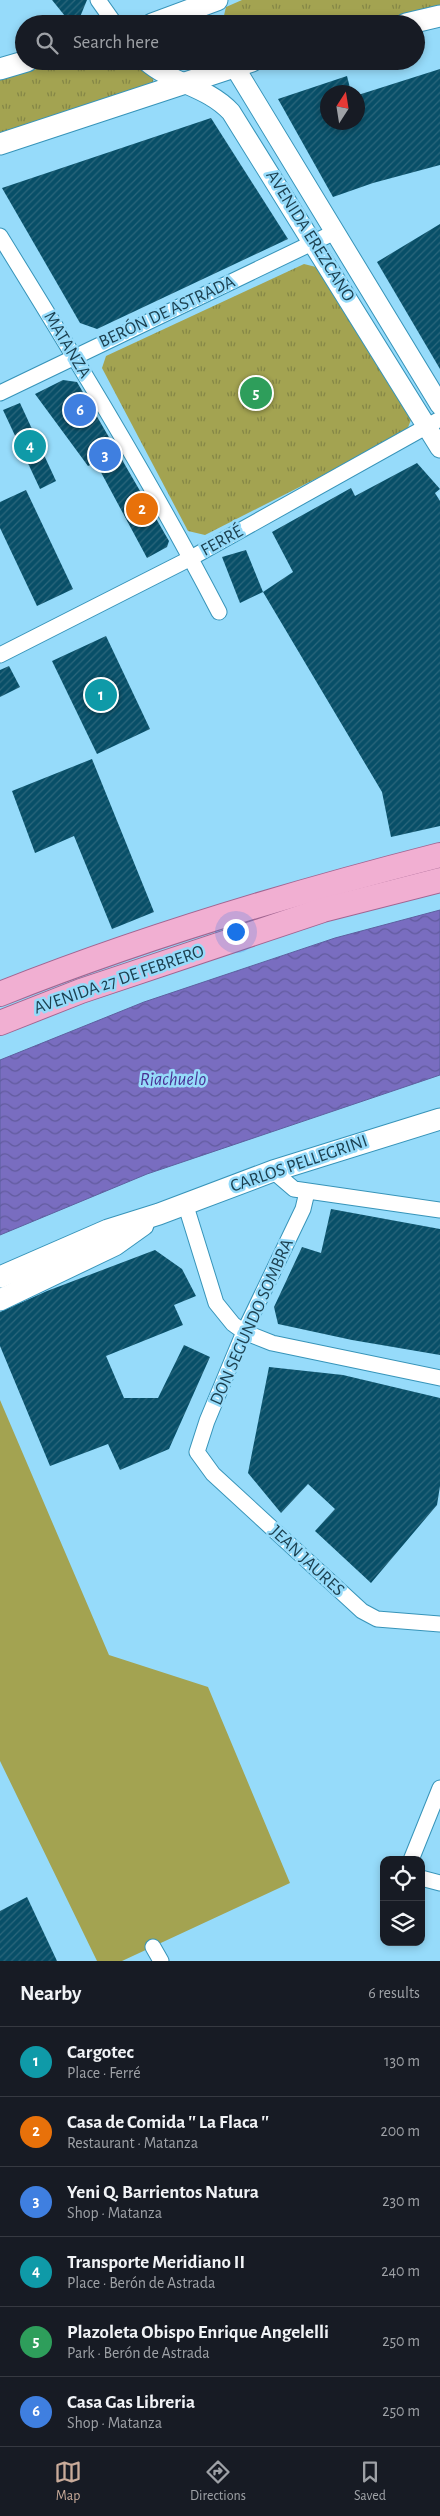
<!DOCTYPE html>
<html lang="en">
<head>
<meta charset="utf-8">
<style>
	:root { --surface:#171b24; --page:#242831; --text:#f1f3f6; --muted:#9ea1a6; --line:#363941; --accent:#c9ab9a }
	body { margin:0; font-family:"Alegreya Sans",sans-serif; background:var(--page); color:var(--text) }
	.controls { position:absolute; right:15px; bottom:15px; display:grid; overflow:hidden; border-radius:10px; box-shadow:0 2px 8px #0003 }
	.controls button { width:45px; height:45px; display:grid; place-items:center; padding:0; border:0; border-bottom:1px solid var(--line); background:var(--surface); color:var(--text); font:25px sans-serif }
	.compass { position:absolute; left:320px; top:85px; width:45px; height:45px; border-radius:50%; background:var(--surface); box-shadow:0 2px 8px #0003; rotate:12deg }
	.you { position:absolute; left:235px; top:931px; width:18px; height:18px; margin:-12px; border:4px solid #fff; border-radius:50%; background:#1a73e8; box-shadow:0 0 0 8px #1a73e833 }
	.badge { display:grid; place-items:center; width:32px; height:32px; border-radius:50%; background:var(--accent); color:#fff; font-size:16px; font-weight:700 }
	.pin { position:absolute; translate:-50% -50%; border:2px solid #fff; box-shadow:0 1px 5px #0006 }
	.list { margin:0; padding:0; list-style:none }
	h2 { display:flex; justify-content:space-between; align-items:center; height:65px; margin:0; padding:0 20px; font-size:21px }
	h2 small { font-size:16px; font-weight:400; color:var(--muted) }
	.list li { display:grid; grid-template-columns:32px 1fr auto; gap:15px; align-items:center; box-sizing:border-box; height:70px; padding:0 20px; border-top:1px solid var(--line) }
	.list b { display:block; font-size:19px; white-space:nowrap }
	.list p { margin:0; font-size:16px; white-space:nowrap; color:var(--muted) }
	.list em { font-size:16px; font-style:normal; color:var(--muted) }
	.icon { flex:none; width:28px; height:28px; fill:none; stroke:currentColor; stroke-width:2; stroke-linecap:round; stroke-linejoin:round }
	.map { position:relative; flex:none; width:440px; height:1961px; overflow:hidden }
	.search { position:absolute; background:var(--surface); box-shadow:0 2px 8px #0003; left:15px; right:15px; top:15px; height:55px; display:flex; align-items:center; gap:12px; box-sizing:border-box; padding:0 18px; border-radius:28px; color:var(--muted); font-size:19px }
	.sheet { height:485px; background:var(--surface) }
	nav { display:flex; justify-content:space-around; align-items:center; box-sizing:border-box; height:70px; border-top:1px solid var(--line); background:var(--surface); font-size:14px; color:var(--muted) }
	nav a { display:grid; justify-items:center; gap:2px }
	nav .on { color:var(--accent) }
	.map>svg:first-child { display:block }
	.green { fill:#a3a351 }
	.park { fill:url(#park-tufts) }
	.water { fill:url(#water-waves); stroke:#5d609f }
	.building { fill:url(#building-hatch) }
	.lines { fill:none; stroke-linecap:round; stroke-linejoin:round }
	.minor-casing { stroke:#3794b9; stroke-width:17 }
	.tertiary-casing { stroke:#3794b9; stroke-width:21 }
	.secondary-casing { stroke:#3794b9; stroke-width:23 }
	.primary-casing { stroke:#a16591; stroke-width:26 }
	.minor { stroke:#fff; stroke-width:15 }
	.tertiary { stroke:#fff; stroke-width:19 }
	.secondary { stroke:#fff; stroke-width:21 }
	.primary { stroke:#f1afd2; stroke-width:24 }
	.labels { text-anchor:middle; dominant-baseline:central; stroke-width:5; stroke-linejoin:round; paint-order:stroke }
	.street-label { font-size:18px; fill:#1c4151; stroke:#96dbfa }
	.water-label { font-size:19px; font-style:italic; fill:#493094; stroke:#96dbfa }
</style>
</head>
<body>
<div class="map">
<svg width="440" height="1961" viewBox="0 0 440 1961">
	<defs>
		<pattern id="park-tufts" width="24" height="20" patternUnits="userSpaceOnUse" patternTransform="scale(1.25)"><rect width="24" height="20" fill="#a3a351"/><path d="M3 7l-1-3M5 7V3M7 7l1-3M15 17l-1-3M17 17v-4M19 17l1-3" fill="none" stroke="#848646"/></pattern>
		<pattern id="water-waves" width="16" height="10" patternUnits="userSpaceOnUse" patternTransform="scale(1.25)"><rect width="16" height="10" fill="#796dc0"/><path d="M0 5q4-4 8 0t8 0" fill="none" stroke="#625b9e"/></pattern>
		<pattern id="building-hatch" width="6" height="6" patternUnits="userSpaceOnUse" patternTransform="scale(1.25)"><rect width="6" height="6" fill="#084f68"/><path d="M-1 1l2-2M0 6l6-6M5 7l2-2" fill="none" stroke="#2c677c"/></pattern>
	</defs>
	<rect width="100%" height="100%" fill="#96dbfa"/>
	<g class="green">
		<path d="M168 61H211C199 73 180 71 168 61Z"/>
		<polygon points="0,1400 109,1655 208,1687 290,1883 122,1961 97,1961 0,1761"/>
	</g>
	<g class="park">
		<polygon points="242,0 440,0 440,7 374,24 222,24 226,7"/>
		<polygon points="62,61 142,61 154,76 153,82 0,137 0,80"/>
		<polygon points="304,264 320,268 412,417 406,433 205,535 188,531 102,368 106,356"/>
	</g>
	<polygon class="water" points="440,910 440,1075 147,1174 0,1235 0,1060 144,1002 335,938"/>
	<g class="building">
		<polygon points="52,0 87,0 80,17 69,21"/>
		<polygon points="440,69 440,165 373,183 333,197 278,99 347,76 351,92 328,92 328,122 358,122 358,95"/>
		<polygon points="211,118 288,239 97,329 80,323 2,188"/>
		<polygon points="440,224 440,369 377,262"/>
		<polygon points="63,380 77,382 169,541 167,547 147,558 96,463 88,466 35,394"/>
		<polygon points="20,403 56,481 40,489 3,410"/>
		<polygon points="417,463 440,489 435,493 440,501 440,826 391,837 382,792 263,592 293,572 272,532 351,488 355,496"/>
		<polygon points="26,490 73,589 37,606 0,528 0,502"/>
		<polygon points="246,550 263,592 240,603 222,557"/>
		<polygon points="106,636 150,729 97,754 52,661"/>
		<polygon points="9,666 20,687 0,697 0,670"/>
		<polygon points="92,759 154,912 112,929 74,836 35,853 12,791"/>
		<polygon points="331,1209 440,1229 440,1355 352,1340 278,1324 274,1307 302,1247 321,1253"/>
		<polygon points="155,1250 182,1269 196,1296 174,1305 183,1325 106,1356 124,1398 158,1398 184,1345 210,1357 169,1449 120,1470 108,1444 50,1466 0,1346 0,1312 47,1291"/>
		<polygon points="269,1367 343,1375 440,1398 440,1486 437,1505 371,1583 315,1531 335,1509 308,1484 281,1513 248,1473"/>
		<polygon points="27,1897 57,1961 0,1961 0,1911"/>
	</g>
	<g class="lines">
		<defs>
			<g id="minor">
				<polyline points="98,0 115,24"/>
				<path d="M0 236C76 359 152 483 219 612"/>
				<polyline points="0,393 335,232"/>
				<polyline points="0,655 191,558 440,419"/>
				<polyline points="273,1171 294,1189 440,1210"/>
				<polyline points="307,1192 303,1209 244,1332 207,1421 197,1452 213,1474 362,1611 377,1619 440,1624"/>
				<polyline points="185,1203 216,1303 233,1324 244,1332 272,1343 440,1378"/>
				<polyline points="411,1860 440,1788"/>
				<polyline points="421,1878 440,1883"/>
				<polyline points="153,1947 161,1961"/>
			</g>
			<g id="tertiary">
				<polyline points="174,17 195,24"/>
				<path d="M146 61C172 84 207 86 231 112L440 448"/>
				<polyline points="231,61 440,405"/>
			</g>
			<g id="secondary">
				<polyline points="152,24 217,0"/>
				<polyline points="406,24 440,16"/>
				<polyline points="0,69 27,61"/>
				<polyline points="0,144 252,61"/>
				<polyline points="0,1277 108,1230 159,1214 273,1171 440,1119"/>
				<polyline points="0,1300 115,1245 143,1225"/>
			</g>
			<g id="primary">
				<path d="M0 994C143 937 291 893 440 855"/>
				<polyline points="0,1023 81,991 323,910 440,880"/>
			</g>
		</defs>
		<use href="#minor" class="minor-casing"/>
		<use href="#tertiary" class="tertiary-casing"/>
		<use href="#secondary" class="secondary-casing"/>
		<use href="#primary" class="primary-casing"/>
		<use href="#minor" class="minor"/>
		<use href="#tertiary" class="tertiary"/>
		<use href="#secondary" class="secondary"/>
		<use href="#primary" class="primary"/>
	</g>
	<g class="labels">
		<g class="street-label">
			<text transform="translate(310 236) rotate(58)">AVENIDA EREZCANO</text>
			<text transform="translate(167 312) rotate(-25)">BERÓN DE ASTRADA</text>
			<text transform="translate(67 345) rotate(59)">MATANZA</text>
			<text transform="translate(222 541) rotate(-29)">FERRÉ</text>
			<text transform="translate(119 980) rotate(-19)">AVENIDA 27 DE FEBRERO</text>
			<text transform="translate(299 1164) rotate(-19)">CARLOS PELLEGRINI</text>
			<text transform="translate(252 1322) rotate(-66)">DON SEGUNDO SOMBRA</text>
			<text transform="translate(307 1561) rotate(43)">JEAN JAURES</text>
		</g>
		<g class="water-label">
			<text x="173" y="1079">Riachuelo</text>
		</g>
	</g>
</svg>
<div class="controls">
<button><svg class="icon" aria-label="locate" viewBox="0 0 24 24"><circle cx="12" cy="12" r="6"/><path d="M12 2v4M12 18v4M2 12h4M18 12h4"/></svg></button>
<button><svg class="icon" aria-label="layers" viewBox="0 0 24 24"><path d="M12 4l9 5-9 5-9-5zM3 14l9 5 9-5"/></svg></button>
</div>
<svg class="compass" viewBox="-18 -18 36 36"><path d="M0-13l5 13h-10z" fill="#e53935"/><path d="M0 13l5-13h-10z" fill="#9ea1a6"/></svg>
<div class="you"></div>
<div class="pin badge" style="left:101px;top:695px;background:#0f9aa8">1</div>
<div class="pin badge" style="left:142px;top:509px;background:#e8710a">2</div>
<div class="pin badge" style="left:105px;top:455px;background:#3f7fe0">3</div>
<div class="pin badge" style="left:30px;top:446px;background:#0f9aa8">4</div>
<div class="pin badge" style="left:256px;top:393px;background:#2e9e5b">5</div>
<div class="pin badge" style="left:80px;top:410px;background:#3f7fe0">6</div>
<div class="search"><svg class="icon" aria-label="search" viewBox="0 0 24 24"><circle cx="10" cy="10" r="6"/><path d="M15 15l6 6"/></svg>Search here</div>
</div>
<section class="sheet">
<h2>Nearby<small>6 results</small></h2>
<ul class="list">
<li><span class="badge" style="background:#0f9aa8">1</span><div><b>Cargotec</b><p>Place · Ferré</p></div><em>130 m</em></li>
<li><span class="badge" style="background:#e8710a">2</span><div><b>Casa de Comida '' La Flaca ''</b><p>Restaurant · Matanza</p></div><em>200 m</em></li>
<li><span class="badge" style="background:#3f7fe0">3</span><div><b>Yeni Q. Barrientos Natura</b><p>Shop · Matanza</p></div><em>230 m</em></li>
<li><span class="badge" style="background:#0f9aa8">4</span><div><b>Transporte Meridiano II</b><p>Place · Berón de Astrada</p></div><em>240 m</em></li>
<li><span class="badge" style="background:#2e9e5b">5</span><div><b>Plazoleta Obispo Enrique Angelelli</b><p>Park · Berón de Astrada</p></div><em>250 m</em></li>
<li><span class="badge" style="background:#3f7fe0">6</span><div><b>Casa Gas Libreria</b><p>Shop · Matanza</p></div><em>250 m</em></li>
</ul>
</section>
<nav>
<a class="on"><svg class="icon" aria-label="map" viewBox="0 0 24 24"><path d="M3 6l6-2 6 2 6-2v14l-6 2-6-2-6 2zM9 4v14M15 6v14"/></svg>Map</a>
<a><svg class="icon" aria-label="directions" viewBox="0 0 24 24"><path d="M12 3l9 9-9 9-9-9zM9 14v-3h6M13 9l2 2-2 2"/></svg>Directions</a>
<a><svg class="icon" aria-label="saved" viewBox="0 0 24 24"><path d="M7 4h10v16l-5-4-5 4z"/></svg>Saved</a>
</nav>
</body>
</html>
